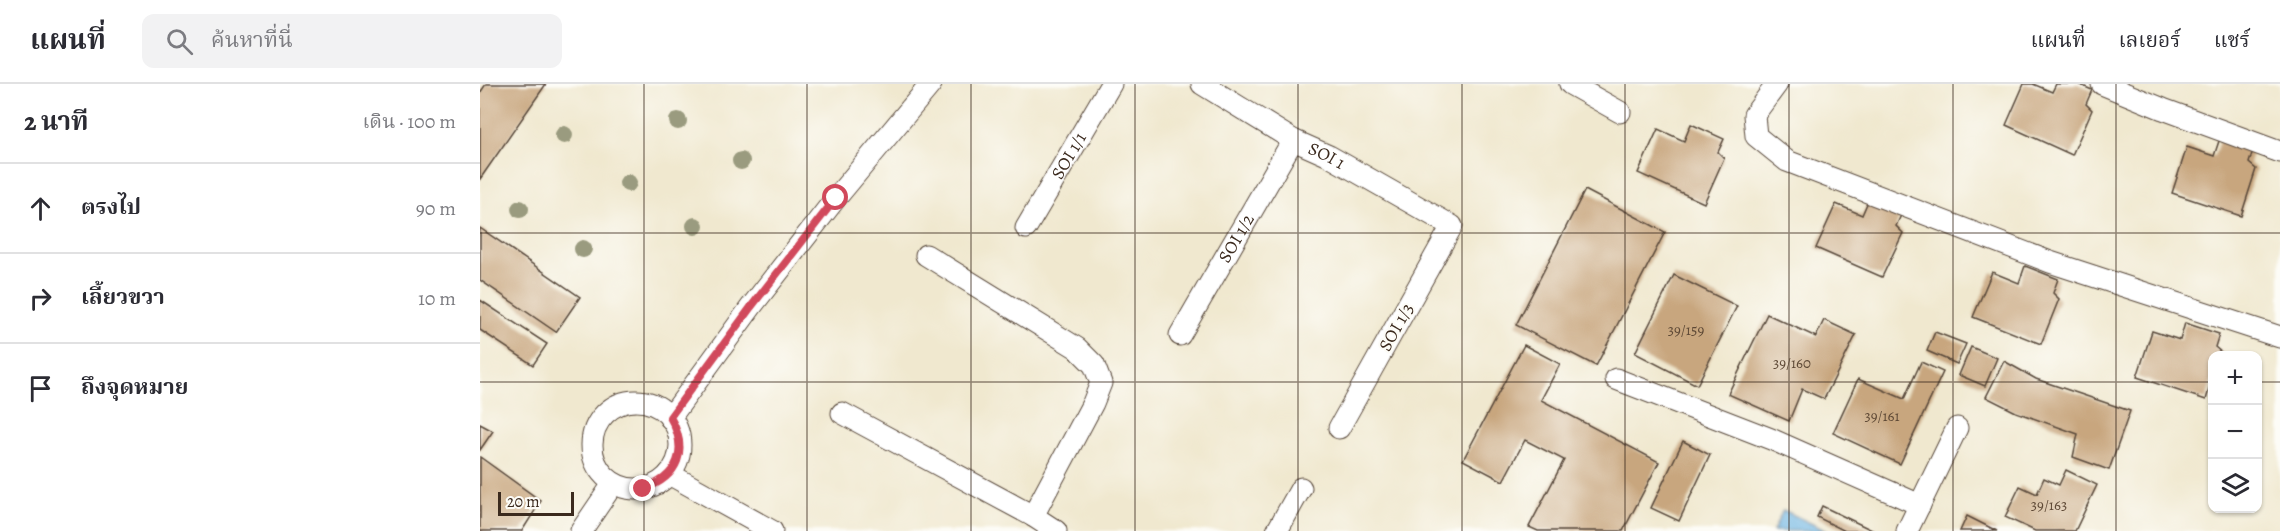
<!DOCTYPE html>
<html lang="th">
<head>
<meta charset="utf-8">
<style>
	:root { --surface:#fff; --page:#f2f2f3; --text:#2b2b33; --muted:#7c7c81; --line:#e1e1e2 }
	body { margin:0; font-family:Alegreya,"Noto Serif Thai",serif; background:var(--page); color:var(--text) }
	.controls { position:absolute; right:18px; bottom:18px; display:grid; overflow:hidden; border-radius:12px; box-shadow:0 2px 4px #0004 }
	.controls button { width:54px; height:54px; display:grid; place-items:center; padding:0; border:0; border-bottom:2px solid var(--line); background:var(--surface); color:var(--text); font:30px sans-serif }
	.scale { position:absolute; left:18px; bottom:15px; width:76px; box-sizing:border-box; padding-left:6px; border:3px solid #3b2a1e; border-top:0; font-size:16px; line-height:21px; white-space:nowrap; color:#3b2a1e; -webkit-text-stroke:4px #fdfcf7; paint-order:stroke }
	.stop { position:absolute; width:18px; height:18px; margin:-14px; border:4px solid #d1495b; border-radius:50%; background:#fff }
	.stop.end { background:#d1495b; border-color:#fff; box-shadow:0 2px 6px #0008 }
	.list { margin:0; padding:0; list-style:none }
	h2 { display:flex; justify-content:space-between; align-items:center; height:78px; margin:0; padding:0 24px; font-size:26px }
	h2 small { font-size:20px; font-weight:400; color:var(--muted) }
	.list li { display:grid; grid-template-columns:39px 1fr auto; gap:18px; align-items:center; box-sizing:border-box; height:90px; padding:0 24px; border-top:2px solid var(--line) }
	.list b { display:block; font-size:22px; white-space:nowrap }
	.list em { font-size:20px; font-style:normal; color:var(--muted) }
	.icon { flex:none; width:33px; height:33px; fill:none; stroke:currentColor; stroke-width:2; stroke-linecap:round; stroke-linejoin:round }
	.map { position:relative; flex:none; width:1800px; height:447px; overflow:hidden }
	header { display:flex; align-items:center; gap:36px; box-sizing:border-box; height:84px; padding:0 30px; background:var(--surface); border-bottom:2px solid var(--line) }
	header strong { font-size:28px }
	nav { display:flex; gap:33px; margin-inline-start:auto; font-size:21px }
	.search { width:420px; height:54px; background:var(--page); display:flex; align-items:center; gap:15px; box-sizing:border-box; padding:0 21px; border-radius:12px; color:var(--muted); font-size:22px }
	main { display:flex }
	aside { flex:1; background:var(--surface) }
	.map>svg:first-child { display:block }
	.water { fill:#6ab3e2; stroke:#526e80; stroke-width:1.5 }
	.building { fill:#c8a67e }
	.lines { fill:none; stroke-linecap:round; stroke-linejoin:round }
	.street-casing { stroke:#564639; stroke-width:23 }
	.street { stroke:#fff; stroke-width:21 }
	.tree { fill:#9a9b7f }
	.route { stroke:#d1495b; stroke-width:8 }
	.grid { fill:none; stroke:#3b2a1e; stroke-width:1.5; stroke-opacity:0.55 }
	.labels { text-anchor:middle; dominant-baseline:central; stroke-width:4.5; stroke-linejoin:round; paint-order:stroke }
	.number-label { font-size:15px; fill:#5e4936 }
	.street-label { font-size:18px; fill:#3b2a1e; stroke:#fdfcf7 }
</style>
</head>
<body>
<header>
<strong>แผนที่</strong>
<div class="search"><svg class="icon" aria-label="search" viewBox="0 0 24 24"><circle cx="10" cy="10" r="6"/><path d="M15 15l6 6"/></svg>ค้นหาที่นี่</div>
<nav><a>แผนที่</a><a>เลเยอร์</a><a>แชร์</a></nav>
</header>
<main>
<aside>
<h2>2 นาที<small>เดิน · 100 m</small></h2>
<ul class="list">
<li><svg class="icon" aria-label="ahead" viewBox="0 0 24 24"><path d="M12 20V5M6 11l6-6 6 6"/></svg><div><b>ตรงไป</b></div><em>90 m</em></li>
<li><svg class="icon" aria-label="right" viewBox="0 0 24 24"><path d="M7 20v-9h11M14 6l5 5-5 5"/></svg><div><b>เลี้ยวขวา</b></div><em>10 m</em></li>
<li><svg class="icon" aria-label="arrive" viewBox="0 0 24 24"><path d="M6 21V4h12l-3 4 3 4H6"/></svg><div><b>ถึงจุดหมาย</b></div></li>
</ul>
</aside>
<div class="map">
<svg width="1800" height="447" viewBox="0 0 1800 447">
	<rect width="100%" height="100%" fill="#fdfcf7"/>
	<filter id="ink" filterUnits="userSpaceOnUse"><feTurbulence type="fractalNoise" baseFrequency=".0167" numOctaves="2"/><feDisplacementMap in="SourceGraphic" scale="12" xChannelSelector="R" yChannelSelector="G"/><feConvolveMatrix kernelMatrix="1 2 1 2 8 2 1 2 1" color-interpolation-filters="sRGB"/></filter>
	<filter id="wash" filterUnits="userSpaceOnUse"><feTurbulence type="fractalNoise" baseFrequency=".008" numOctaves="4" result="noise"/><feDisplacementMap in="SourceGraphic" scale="24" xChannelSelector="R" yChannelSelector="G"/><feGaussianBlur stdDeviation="1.35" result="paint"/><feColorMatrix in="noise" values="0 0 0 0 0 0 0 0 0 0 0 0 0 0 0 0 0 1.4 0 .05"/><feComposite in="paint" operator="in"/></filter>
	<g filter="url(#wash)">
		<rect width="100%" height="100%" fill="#f0e8cf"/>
		<polygon class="water" points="1303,426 1347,447 1293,447"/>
		<g id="blocks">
			<g class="building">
				<polygon points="6,0 66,0 0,95 0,9"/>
				<polygon points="1544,0 1553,0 1572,8 1576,0 1598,0 1612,6 1606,20 1612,26 1592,71 1526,41"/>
				<polygon points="1211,40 1244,55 1238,68 1244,74 1224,119 1158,89 1178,45 1204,57"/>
				<polygon points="1740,54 1773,66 1769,79 1776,85 1761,132 1692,109 1707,63 1734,72"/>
				<polygon points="1105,106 1185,148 1116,282 1036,241"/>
				<polygon points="1389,115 1422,129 1416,142 1423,149 1402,193 1336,164 1356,120 1382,131"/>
				<polygon points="0,144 100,213 76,248 0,196"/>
				<polygon points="1545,182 1578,195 1573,209 1579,215 1561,260 1493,233 1512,188 1539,199"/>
				<polygon points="1194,191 1257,222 1217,301 1155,269"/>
				<polygon points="0,216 67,260 53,281 0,246"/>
				<polygon points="1287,230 1336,253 1344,236 1376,251 1344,315 1322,305 1309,337 1248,310"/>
				<polygon points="1705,239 1739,250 1735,263 1742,269 1741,272 1732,272 1732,295 1726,316 1657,293 1672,247 1700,256"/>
				<polygon points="1455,248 1486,260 1477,280 1447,267"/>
				<polygon points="1044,261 1080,280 1061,316 1179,378 1143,447 1058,447 1049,443 1084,376 1045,356 1023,397 983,376"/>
				<polygon points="1491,263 1517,274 1505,302 1479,291"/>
				<polygon points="1524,277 1556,295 1650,327 1629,386 1593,373 1598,350 1536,328 1506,313"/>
				<polygon points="1441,278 1463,288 1420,380 1353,349 1378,295 1424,315"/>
				<polygon points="0,340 13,347 0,366"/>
				<polygon points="1203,357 1230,371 1199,437 1171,424"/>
				<polygon points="0,373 61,417 42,447 0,447"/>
				<polygon points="1586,386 1617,401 1595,447 1555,447 1525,433 1540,402 1557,410 1564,394 1579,401"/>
				<polygon points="1342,422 1394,447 1365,447 1337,433"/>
				<polygon points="1487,432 1517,447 1480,447"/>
			</g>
		</g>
	</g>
	<g filter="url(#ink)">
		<use href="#blocks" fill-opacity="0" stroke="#564639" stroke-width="1.5"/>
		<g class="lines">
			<defs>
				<g id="street">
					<path id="s1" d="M722 0 813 56 849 72 972 142 859 344"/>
					<polyline points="1090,0 1140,28"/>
					<polyline points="1297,0 1274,31 1276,52 1307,77 1570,178 1800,253"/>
					<polyline points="1622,0 1683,25 1800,68"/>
					<path id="s2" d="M546 144 631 0"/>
					<polyline points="446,171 597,264 614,281 621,299 613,319 553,432"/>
					<path id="s3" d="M700 251 813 56"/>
					<polyline points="1136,295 1291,355 1440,421"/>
					<circle cx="156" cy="361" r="44"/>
					<polyline points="362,329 553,432 576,447"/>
					<polyline points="190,334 271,223 356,114 451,0"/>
					<polyline points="189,390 292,447"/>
					<polyline points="101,447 133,400"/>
					<polyline points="797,447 821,404"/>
					<polyline points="1427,447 1477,344"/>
				</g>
			</defs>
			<use href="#street" class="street-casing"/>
			<use href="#street" class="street"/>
		</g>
		<g class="tree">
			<circle cx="198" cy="37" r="9"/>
			<circle cx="84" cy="51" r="9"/>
			<circle cx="261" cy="77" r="9"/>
			<circle cx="148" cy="99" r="9"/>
			<circle cx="40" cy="125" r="9"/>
			<circle cx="215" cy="142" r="9"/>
			<circle cx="103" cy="165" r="9"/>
		</g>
	</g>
	<g class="lines" filter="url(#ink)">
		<path class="route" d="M163 405C199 393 209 366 190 333L271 223 356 114"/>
	</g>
	<path class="grid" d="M164 0V447M327 0V447M491 0V447M655 0V447M818 0V447M982 0V447M1145 0V447M1309 0V447M1473 0V447M1636 0V447M0 149H1800M0 298H1732M1778 298H1800"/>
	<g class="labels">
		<g class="number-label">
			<text x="1206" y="246">39/159</text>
			<text x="1312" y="279">39/160</text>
			<text x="1402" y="332">39/161</text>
			<text x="1569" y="421">39/163</text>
		</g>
		<g class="street-label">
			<text stroke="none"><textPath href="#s2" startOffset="84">SOI 1/1</textPath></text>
			<text stroke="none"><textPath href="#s1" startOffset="144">SOI 1</textPath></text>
			<text stroke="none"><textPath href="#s3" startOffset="112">SOI 1/2</textPath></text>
			<text transform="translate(916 243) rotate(-61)">SOI 1/3</text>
		</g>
	</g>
</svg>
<div class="controls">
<button>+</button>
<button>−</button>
<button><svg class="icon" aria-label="layers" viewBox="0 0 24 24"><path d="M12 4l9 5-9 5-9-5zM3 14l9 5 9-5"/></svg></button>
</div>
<div class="scale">20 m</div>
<div class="stop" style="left:356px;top:114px"></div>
<div class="stop end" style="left:163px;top:405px"></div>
</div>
</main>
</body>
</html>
